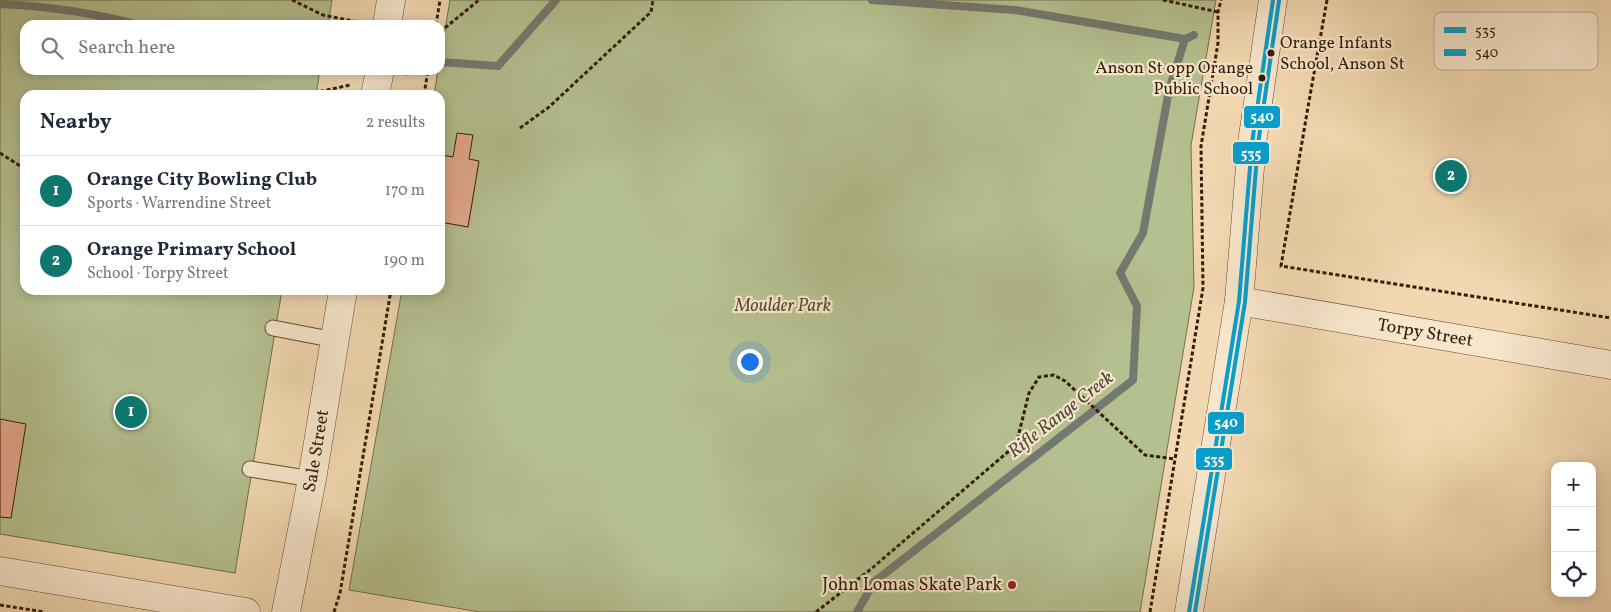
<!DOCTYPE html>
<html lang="en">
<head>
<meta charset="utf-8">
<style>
	:root { --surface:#fff; --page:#f6f6f7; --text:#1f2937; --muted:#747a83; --line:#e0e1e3; --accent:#0f766e }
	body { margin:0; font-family:Vollkorn,serif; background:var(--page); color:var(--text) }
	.controls { position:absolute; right:15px; bottom:15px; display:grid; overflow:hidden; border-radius:10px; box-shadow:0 2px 12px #0003 }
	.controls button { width:45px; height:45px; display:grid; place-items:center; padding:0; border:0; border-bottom:1px solid var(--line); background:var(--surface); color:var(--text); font:25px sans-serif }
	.you { position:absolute; left:749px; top:361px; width:18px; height:18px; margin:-12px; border:4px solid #fff; border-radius:50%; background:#1a73e8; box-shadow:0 0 0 8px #1a73e833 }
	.badge { display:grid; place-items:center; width:32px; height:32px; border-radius:50%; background:var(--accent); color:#fff; font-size:16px; font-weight:700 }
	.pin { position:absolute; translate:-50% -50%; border:2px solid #fff; box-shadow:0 1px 5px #0006 }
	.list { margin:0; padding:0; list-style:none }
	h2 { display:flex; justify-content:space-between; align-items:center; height:65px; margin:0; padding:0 20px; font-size:21px }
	h2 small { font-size:16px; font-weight:400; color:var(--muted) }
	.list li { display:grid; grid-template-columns:32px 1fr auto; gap:15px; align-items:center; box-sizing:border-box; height:70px; padding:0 20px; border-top:1px solid var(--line) }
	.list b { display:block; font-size:19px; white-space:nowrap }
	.list p { margin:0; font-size:16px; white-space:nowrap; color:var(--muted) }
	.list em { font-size:16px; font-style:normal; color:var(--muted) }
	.icon { flex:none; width:28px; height:28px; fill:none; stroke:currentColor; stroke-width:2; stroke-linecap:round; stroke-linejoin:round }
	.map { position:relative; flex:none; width:1611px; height:612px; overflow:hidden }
	.search { position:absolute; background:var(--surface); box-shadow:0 2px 12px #0003; left:20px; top:20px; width:425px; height:55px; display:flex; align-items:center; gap:12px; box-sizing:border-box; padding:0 18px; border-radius:15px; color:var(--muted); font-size:19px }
	.panel { position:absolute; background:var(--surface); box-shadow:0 2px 12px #0003; left:20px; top:90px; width:425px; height:205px; border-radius:15px }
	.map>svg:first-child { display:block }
	.green { fill:#b5c090; stroke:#746e4c }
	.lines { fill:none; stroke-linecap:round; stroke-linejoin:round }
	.stream { stroke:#747970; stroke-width:8 }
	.building { fill:#e5a88e; stroke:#331d08 }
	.service-casing { stroke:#634c32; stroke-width:17 }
	.minor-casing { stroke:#634c32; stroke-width:29 }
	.tertiary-casing { stroke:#634c32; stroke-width:29 }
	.path { stroke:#331d08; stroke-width:3; stroke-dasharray:4 2.5; stroke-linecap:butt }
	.service { stroke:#f7e6cc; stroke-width:15 }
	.minor { stroke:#f7e6cc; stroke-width:28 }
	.tertiary { stroke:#f7e6cc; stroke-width:28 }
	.bus-1-casing { stroke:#f7e6cc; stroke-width:8 }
	.bus-2-casing { stroke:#f7e6cc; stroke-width:8 }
	.bus-1 { stroke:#089ecc; stroke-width:4 }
	.bus-2 { stroke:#089ecc; stroke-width:4 }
	.bus-dot { fill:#331d08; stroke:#f7e6cc; stroke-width:2 }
	.poi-dot { fill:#8f2418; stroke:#f7e6cc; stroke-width:2 }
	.labels { text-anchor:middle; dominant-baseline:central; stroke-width:4.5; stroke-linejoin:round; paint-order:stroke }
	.bus-label { font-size:17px; fill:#331d08; stroke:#f7e6cc; text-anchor:start }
	.park-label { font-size:18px; font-style:italic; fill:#5a4e31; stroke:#f7e6cc }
	.street-label { font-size:18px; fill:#331d08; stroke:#f7e6cc }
	.poi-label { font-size:18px; fill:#331d08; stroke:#f7e6cc; text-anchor:end }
	.water-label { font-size:19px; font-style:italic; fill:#534b3c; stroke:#f7e6cc }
	.key { fill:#f7e6cc; stroke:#bcaa91; stroke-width:1 }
	.key-label { font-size:14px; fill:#331d08 }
	.line-badge { stroke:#f7e6cc; stroke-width:2 }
	.badge-label { font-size:14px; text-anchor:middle; font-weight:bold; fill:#fff }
</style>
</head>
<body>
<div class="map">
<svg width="1611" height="612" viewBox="0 0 1611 612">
	<rect width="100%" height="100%" fill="#f2d8b1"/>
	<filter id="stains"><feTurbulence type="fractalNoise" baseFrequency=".004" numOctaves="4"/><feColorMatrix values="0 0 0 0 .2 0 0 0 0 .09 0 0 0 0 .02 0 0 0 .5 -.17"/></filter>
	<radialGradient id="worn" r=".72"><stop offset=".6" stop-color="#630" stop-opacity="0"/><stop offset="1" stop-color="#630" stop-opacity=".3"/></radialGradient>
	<g class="green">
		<polygon points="0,0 332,0 328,25 25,25 25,70 320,70 316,95 25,95 25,290 282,290 235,573 0,534"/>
		<polygon points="450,0 1216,0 1191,145 1194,287 1140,612 480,612 349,590 402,290 440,290 440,95 434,95 438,70 440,70 440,58"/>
	</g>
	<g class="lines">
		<g class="stream">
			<polyline points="872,0 1015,10 1185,39 1194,35"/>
			<path d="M0 4C46 6 94 13 139 25"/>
			<polyline points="440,62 498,66 556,0"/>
			<polyline points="857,612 874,582 1133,380 1137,306 1120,273 1143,233 1169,90 1185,39"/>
		</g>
	</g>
	<g class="building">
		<polygon points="457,133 473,135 469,159 479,161 468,227 440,222 440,169 442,155 453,157"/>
		<polygon points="0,419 26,424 11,518 0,517"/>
	</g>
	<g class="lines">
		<defs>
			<g id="service">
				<polyline points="273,328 335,340"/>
				<polyline points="250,469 312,479"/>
			</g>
			<g id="minor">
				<polyline points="387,25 391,0"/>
				<polyline points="375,95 380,70"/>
				<path id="s1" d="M1239 301 1611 365"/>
				<polyline points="0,571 246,612"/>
				<path id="s2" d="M286 612 312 479 343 290"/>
			</g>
			<polyline id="tertiary" points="1189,612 1239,301 1252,143 1273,0"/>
		</defs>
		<use href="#service" class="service-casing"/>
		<use href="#minor" class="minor-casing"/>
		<use href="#tertiary" class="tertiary-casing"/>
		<g class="path">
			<polyline points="292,0 323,15 363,23"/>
			<polyline points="1163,0 1218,12"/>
			<polyline points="1327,0 1308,107 1281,266 1611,318"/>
			<polyline points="436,25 440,0"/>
			<polyline points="440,32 479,0"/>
			<polyline points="405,74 425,70"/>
			<polyline points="315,95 318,92 350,85"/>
			<polyline points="424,95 428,70"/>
			<polyline points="520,128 549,107 651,12 653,0"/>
			<polyline points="0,153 25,169"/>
			<polyline points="0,605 45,612"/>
			<polyline points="334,612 340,593 391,290"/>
			<polyline points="816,612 871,569 1016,445 1029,393 1039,377 1054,375 1065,381 1145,455 1175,459"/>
			<polyline points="1150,612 1203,288 1201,146 1218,43 1218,12 1221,0"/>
		</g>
		<use href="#service" class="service"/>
		<use href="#minor" class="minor"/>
		<use href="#tertiary" class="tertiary"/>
		<defs>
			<polyline id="bus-1" points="1189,612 1239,301 1252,143 1273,0"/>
			<polyline id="bus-2" points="1195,612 1245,302 1258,144 1279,1"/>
		</defs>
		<use href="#bus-1" class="bus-1-casing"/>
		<use href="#bus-2" class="bus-2-casing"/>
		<use href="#bus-1" class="bus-1"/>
		<use href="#bus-2" class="bus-2"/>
	</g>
	<g class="bus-dot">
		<circle cx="1271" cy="53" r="4.5"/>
		<circle cx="1262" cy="78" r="4.5"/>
	</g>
	<circle class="poi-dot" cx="1012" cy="585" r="5"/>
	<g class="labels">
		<g class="bus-label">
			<text x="1280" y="43">Orange Infants<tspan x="1280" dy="21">School, Anson St</tspan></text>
			<text x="1253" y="68" text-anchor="end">Anson St opp Orange<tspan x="1253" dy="21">Public School</tspan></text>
		</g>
		<g class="park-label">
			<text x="783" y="306">Moulder Park</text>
		</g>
		<g class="street-label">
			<text stroke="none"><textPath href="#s1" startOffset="189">Torpy Street</textPath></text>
			<text stroke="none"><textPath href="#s2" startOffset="164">Sale Street</textPath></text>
		</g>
		<g class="poi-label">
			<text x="1002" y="585">John Lomas Skate Park</text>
		</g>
		<g class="water-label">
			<text transform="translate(1061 415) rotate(-38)">Rifle Range Creek</text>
		</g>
	</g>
	<rect x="1434" y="12" width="164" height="58" rx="8" class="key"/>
	<rect x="1444" y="27" width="22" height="6" fill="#089ecc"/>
	<rect x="1444" y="49" width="22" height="7" fill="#089ecc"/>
	<g class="key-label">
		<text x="1475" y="35">535</text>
		<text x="1475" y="57">540</text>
	</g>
	<g class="line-badge">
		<rect x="1243" y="105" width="38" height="24" rx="5" fill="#089ecc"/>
		<rect x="1232" y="141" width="38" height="24" rx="5" fill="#089ecc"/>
		<rect x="1207" y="411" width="38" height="24" rx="5" fill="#089ecc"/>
		<rect x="1195" y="447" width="38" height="24" rx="5" fill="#089ecc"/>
	</g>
	<g class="badge-label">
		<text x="1262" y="121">540</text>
		<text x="1251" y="158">535</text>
		<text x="1226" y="427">540</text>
		<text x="1214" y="464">535</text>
	</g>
	<rect width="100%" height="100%" filter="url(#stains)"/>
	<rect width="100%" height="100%" fill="url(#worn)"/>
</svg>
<div class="controls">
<button>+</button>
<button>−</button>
<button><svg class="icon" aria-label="locate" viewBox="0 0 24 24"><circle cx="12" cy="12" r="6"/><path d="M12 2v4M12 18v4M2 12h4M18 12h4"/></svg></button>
</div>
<div class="you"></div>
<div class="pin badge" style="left:131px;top:412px">1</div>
<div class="pin badge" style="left:1451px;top:176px">2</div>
<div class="search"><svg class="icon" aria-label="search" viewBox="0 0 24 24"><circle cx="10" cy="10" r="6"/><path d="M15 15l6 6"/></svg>Search here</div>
<section class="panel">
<h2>Nearby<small>2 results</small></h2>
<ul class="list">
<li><span class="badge">1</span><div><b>Orange City Bowling Club</b><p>Sports · Warrendine Street</p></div><em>170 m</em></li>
<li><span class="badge">2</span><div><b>Orange Primary School</b><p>School · Torpy Street</p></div><em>190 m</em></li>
</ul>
</section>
</div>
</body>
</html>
